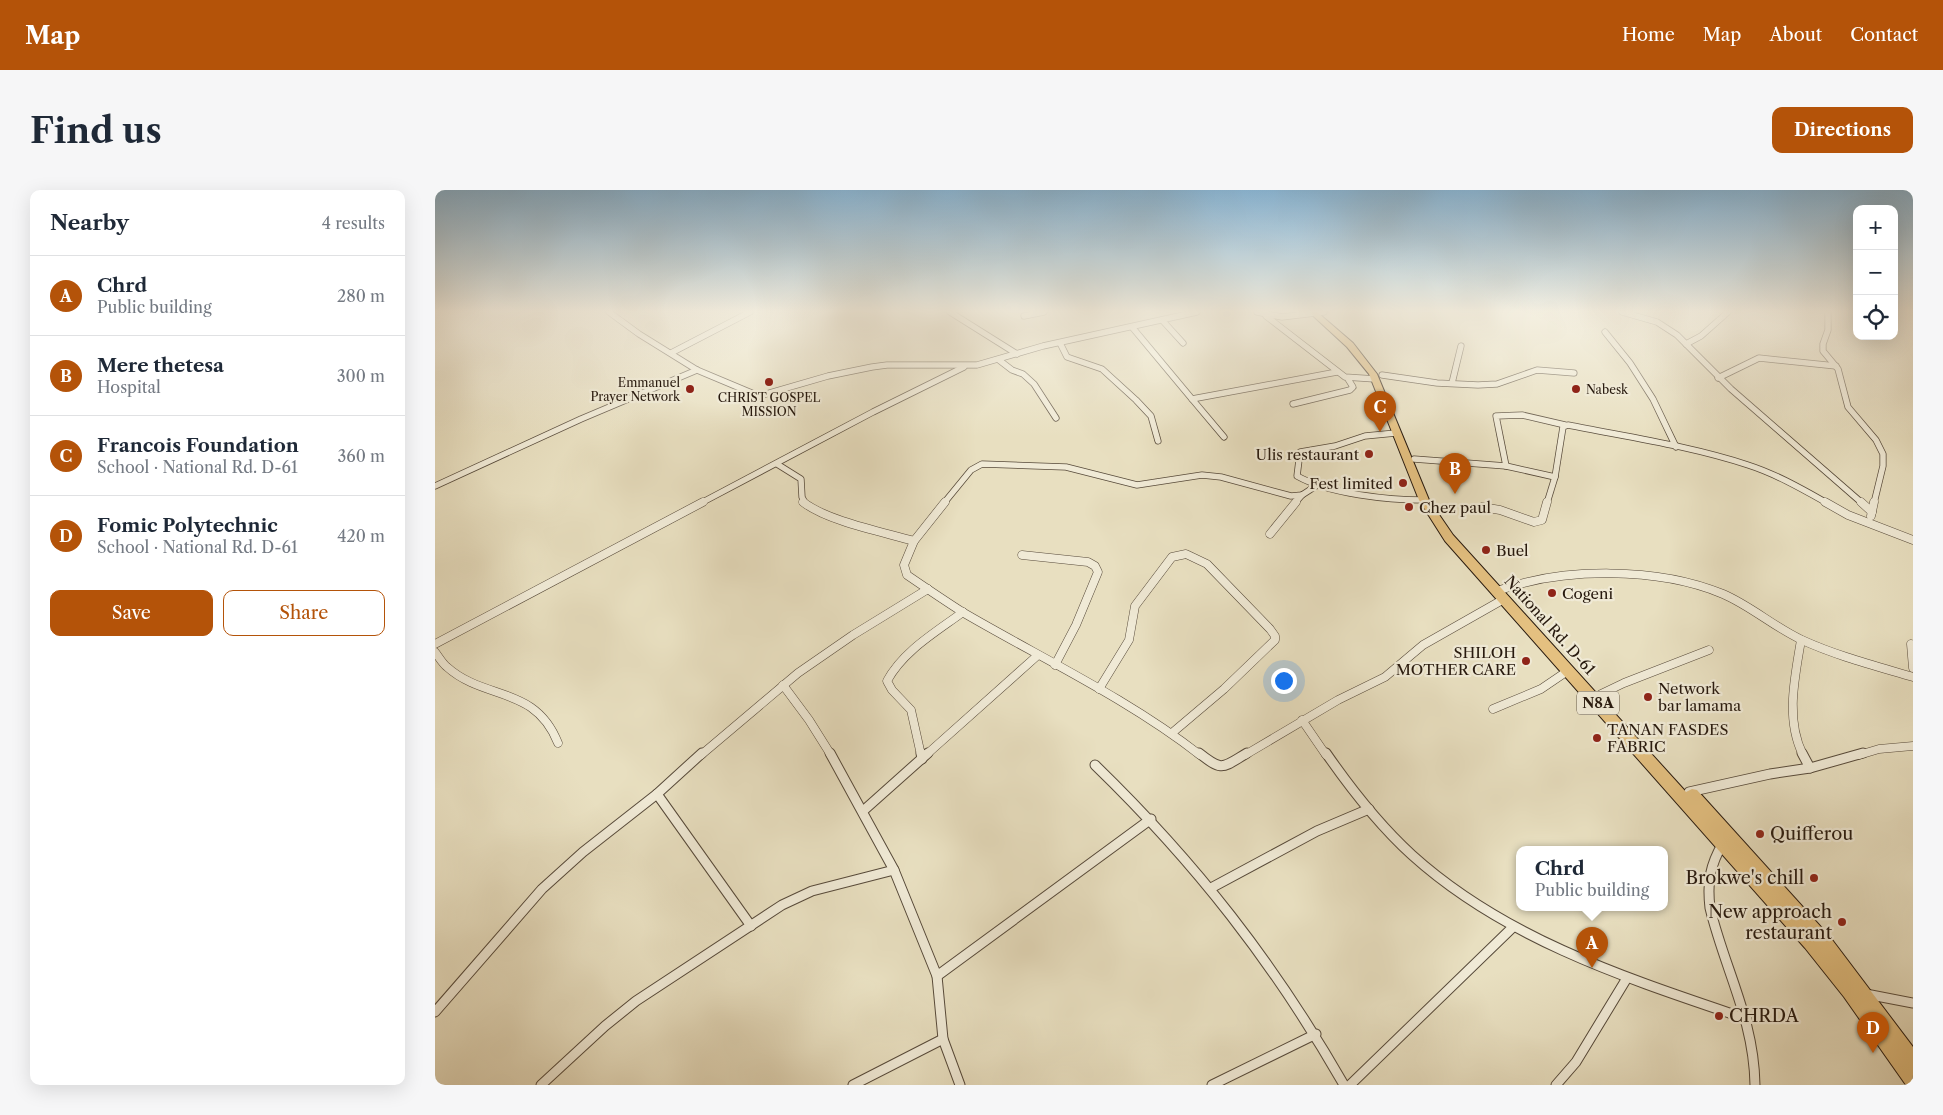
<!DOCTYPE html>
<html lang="en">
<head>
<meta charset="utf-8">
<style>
	:root { --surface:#fff; --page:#f6f6f7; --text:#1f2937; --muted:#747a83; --line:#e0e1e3; --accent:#b45309 }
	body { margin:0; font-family:"Libre Caslon Text",serif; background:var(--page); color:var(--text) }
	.controls { position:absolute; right:15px; top:15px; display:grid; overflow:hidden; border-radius:10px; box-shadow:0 5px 20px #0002 }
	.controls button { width:45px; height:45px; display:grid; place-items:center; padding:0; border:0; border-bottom:1px solid var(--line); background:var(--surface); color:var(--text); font:25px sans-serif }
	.you { position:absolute; left:848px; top:490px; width:18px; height:18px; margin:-12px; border:4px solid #fff; border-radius:50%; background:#1a73e8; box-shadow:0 0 0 8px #1a73e833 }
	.badge { display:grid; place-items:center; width:32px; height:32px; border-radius:50%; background:var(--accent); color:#fff; font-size:16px; font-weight:700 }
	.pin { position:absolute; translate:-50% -41px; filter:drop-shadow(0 1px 2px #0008) }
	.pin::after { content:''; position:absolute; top:26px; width:18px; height:15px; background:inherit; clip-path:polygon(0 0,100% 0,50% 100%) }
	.popup { position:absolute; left:1081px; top:656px; width:152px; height:65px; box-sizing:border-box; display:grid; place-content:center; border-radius:10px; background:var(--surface); filter:drop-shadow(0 1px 4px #0005); font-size:16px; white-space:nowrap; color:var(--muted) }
	.popup b { font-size:19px; color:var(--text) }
	.popup::after { content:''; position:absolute; left:50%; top:100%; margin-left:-10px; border:10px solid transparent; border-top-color:var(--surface) }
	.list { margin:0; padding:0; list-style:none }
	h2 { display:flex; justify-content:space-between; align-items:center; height:65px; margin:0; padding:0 20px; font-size:21px }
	h2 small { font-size:16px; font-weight:400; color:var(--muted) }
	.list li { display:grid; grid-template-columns:32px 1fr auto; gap:15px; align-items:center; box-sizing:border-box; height:80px; padding:0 20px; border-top:1px solid var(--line) }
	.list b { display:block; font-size:19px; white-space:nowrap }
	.list p { margin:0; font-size:16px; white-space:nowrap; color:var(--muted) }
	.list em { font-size:16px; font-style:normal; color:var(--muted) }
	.actions { display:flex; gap:10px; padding:15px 20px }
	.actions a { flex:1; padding:11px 0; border:1px solid var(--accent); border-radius:10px; text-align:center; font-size:18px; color:var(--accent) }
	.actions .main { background:var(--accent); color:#fff }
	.icon { flex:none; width:28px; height:28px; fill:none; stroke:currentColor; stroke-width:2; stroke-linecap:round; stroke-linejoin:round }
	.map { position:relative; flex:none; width:1478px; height:895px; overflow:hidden; border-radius:10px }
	header { display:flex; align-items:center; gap:30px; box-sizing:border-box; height:70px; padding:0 25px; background:var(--accent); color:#fff }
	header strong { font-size:24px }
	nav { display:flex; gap:28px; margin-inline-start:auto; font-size:18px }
	.intro { display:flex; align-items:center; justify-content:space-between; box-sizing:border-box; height:120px; padding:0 30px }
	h1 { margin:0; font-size:35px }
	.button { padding:12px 22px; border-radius:10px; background:var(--accent); color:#fff; font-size:18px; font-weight:700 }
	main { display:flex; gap:30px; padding:0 30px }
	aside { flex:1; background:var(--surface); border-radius:10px; box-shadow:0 5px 20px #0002 }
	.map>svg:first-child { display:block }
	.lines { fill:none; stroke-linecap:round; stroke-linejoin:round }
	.minor-far2-casing { stroke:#574a3a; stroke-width:7 }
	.minor-far1-casing { stroke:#574a3a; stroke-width:9 }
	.minor-casing { stroke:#574a3a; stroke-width:11 }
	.trunk-casing { stroke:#27190e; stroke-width:2 }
	.minor-far2 { stroke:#f0ead6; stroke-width:5.5 }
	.minor-far1 { stroke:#f0ead6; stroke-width:8 }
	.minor { stroke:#f0ead6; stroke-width:9 }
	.trunk { fill:#e4c080; fill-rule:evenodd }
	.poi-dot { fill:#8f2418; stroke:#f0ead6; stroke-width:2 }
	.labels { text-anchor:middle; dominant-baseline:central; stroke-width:4.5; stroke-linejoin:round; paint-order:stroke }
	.far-poi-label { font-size:12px; fill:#27190e; stroke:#f0ead6; text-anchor:end }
	.shield { fill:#f0ead6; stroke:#63584a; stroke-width:1 }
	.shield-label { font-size:14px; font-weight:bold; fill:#27190e }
	.poi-label { font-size:15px; fill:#27190e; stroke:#f0ead6; text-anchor:start }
	.street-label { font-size:15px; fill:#27190e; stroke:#f0ead6 }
	.near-poi-label { font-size:18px; fill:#27190e; stroke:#f0ead6; text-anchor:start }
</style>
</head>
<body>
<header>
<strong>Map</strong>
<nav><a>Home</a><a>Map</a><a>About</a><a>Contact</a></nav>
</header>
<div class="intro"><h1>Find us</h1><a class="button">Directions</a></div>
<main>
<aside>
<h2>Nearby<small>4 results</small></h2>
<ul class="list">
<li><span class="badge">A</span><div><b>Chrd</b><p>Public building</p></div><em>280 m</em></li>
<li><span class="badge">B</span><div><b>Mere thetesa</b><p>Hospital</p></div><em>300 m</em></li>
<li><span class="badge">C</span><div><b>Francois Foundation</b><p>School · National Rd. D-61</p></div><em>360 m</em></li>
<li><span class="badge">D</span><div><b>Fomic Polytechnic</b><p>School · National Rd. D-61</p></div><em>420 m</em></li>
</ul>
<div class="actions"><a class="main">Save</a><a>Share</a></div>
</aside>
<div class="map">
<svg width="1478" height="895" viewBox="0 0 1478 895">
	<rect width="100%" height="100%" fill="#e8dfc0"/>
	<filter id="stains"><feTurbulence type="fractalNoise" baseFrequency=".004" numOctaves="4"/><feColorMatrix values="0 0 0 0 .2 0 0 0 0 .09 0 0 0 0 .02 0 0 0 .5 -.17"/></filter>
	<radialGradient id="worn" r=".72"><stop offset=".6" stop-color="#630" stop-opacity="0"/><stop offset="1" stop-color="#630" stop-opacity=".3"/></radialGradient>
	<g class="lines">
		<defs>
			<g id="minor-far2">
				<polyline points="174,122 204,144 262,180 324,206 393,186 437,177 452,175 542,175 608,156 762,122"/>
				<polyline points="515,122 582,164"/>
				<polyline points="822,122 847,127 889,122"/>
				<polyline points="1187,122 1222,132 1242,145 1296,199 1427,313"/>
				<polyline points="1393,122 1393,140 1388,154 1388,161 1403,179 1413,217 1441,250 1448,264 1448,276 1439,313"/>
				<polyline points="589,126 609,122"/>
				<polyline points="831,126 910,187 940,189"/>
				<polyline points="727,130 748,153"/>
				<polyline points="697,137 757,209 902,182"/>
				<polyline points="1170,142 1195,173 1218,209 1241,257"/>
				<polyline points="625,153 632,167 667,179 701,210 716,226 723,251"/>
				<polyline points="1251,154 1266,146 1293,122"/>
				<polyline points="236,163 315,122"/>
				<polyline points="564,170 577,180 588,184 599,194 621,228"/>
				<polyline points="947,185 1002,193 1043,195 1062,194 1102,180 1139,183"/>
				<polyline points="1283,188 1324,168 1401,176"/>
				<polyline points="1017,193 1026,156"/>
				<polyline points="757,209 789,247"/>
				<polyline points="858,214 915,200 918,197 913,189"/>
				<path d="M961 243 930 246 900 256 865 262 862 286C894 304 953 310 989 310"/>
				<path d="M979 269 1071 276 1120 287 1128 237 1133 235C1193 247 1255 256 1313 275 1341 284 1367 299 1392 313"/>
				<polyline points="342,274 366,289 367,307 370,313"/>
				<polyline points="1071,276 1061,226 1087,225 1130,235"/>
				<polyline points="0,296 146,229 262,180"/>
				<polyline points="266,313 438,222 529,177"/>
				<polyline points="509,313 536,280 547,274 631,277 702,295 767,285 786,287 856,306 867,305 884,294"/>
				<polyline points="860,313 867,305"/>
				<polyline points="1112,313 1120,287"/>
			</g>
			<g id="minor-far1">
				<path d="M368 312C392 331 448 342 479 351L469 375 472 385C491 398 510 411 529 423 608 469 693 509 765 565"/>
				<polyline points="1390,312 1413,325 1478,350"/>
				<polyline points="1426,312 1437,322"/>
				<polyline points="1047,317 1065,320 1099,332 1107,330 1112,312"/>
				<polyline points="1436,326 1439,312"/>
				<polyline points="835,344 861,312"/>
				<polyline points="479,351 510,312"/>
				<polyline points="587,365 653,372 660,376 663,382 641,435 620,475"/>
				<path d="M1062 401C1128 377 1223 377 1288 404 1316 416 1339 437 1367 450 1402 466 1441 476 1478 487"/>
				<path d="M1366 450C1360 487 1350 529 1368 565"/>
				<polyline points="0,454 268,312"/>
				<polyline points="1476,454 1478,478"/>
				<path d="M0 462C4 467 7 473 12 477 50 511 100 495 123 553"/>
				<polyline points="348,495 374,530 396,565"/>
				<polyline points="664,499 694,450 700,416 737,367 751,364 772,374 835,439 840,446 840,450 789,499 737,543"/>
				<polyline points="1166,504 1189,493 1274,460"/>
				<polyline points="1058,519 1106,499 1134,480"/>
				<polyline points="867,530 891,565"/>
				<polyline points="266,565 363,483 418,445 493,399"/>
				<path d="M486 565 476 520 457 500 452 491C468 461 501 442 528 422"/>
				<polyline points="491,565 603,465"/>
				<polyline points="810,565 903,510 950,487 988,455 1069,409"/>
				<polyline points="1424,565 1444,559 1478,556"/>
			</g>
			<g id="minor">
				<polyline points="395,563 459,680 502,786 508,849 525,895"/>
				<polyline points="486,563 487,569"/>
				<path d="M764 563C788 582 787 578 812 563"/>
				<path d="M891 563C916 599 944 635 977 665 1071 750 1194 789 1312 829"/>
				<path d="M660 575C761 673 839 773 909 895"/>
				<polyline points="1375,578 1428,563"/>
				<polyline points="1254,602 1335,584 1375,578 1367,563"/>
				<polyline points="222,604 267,563"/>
				<polyline points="428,621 493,563"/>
				<path d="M1288 653C1275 675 1272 692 1275 718 1290 780 1319 829 1320 895"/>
				<polyline points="776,698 882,641 934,619"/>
				<polyline points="502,786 716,629"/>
				<polyline points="1431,804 1478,813"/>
				<polyline points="0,822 107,699 148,662 222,604 316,736"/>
				<polyline points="106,895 170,836 201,811 347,715 377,701 459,680"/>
				<polyline points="418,895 508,849"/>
				<polyline points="777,895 881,844"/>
				<polyline points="915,895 1078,737"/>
				<polyline points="1121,895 1141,872 1192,788"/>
			</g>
			<polygon id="trunk" points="874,122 882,122 918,153 942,184 994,310 1018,345 1251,602 1257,599 1262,600 1395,747 1478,857 1478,895 1471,895 1409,807 1370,758 1010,351 984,310 934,184 912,157"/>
		</defs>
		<use href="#minor-far2" class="minor-far2-casing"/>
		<use href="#minor-far1" class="minor-far1-casing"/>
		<use href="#minor" class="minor-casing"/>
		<use href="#trunk" class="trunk-casing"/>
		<use href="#minor-far2" class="minor-far2"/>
		<use href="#minor-far1" class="minor-far1"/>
		<use href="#minor" class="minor"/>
		<use href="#trunk" class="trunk"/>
	</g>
	<linearGradient id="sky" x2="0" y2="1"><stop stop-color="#89b6d6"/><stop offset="0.49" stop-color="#f5f1e3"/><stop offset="1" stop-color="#f5f1e3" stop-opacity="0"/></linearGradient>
	<rect width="1478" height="247" fill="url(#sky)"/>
	<g class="poi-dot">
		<circle cx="334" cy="192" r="5"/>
		<circle cx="255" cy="199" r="5"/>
		<circle cx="1141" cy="199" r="5"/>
		<circle cx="934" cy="264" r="5"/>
		<circle cx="968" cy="293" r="5"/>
		<circle cx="974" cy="317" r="5"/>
		<circle cx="1051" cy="360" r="5"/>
		<circle cx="1117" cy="403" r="5"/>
		<circle cx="1091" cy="471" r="5"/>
		<circle cx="1213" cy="507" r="5"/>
		<circle cx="1162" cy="548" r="5"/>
		<circle cx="1325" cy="644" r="5"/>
		<circle cx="1379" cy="688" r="5"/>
		<circle cx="1407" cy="732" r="5"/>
		<circle cx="1284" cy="826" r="5"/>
	</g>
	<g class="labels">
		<g class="far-poi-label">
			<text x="245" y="192">Emmanuel<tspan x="245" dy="14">Prayer Network</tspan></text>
			<text x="1151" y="199" text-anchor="start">Nabesk</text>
			<text x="334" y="207" text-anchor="middle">CHRIST GOSPEL<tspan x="334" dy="14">MISSION</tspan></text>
		</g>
		<rect class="shield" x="1142" y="501.5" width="42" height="23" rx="4"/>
		<g class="shield-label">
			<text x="1163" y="513">N8A</text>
		</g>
		<g class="poi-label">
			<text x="924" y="264" text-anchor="end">Ulis restaurant</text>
			<text x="958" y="293" text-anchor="end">Fest limited</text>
			<text x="984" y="317">Chez paul</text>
			<text x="1061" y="360">Buel</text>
			<text x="1127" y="403">Cogeni</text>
			<text x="1081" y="462" text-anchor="end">SHILOH<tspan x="1081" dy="17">MOTHER CARE</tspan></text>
			<text x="1223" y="498">Network<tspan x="1223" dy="17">bar lamama</tspan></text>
			<text x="1172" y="539">TANAN FASDES<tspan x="1172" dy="17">FABRIC</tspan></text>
		</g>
		<g class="street-label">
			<text transform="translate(1115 435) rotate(48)">National Rd. D-61</text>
		</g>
		<g class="near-poi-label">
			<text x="1335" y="644">Quifferou</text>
			<text x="1369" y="688" text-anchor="end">Brokwe's chill</text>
			<text x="1397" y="722" text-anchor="end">New approach<tspan x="1397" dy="21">restaurant</tspan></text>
			<text x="1294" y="826">CHRDA</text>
		</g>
	</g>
	<rect width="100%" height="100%" filter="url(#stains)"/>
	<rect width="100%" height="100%" fill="url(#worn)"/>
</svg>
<div class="controls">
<button>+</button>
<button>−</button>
<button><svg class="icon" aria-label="locate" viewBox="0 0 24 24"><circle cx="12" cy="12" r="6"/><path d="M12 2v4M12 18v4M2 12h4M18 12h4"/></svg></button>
</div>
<div class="you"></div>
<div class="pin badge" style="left:1157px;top:778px">A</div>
<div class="popup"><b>Chrd</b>Public building</div>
<div class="pin badge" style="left:1020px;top:304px">B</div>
<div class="pin badge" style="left:945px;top:242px">C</div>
<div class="pin badge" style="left:1438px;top:863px">D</div>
</div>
</main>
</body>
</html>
